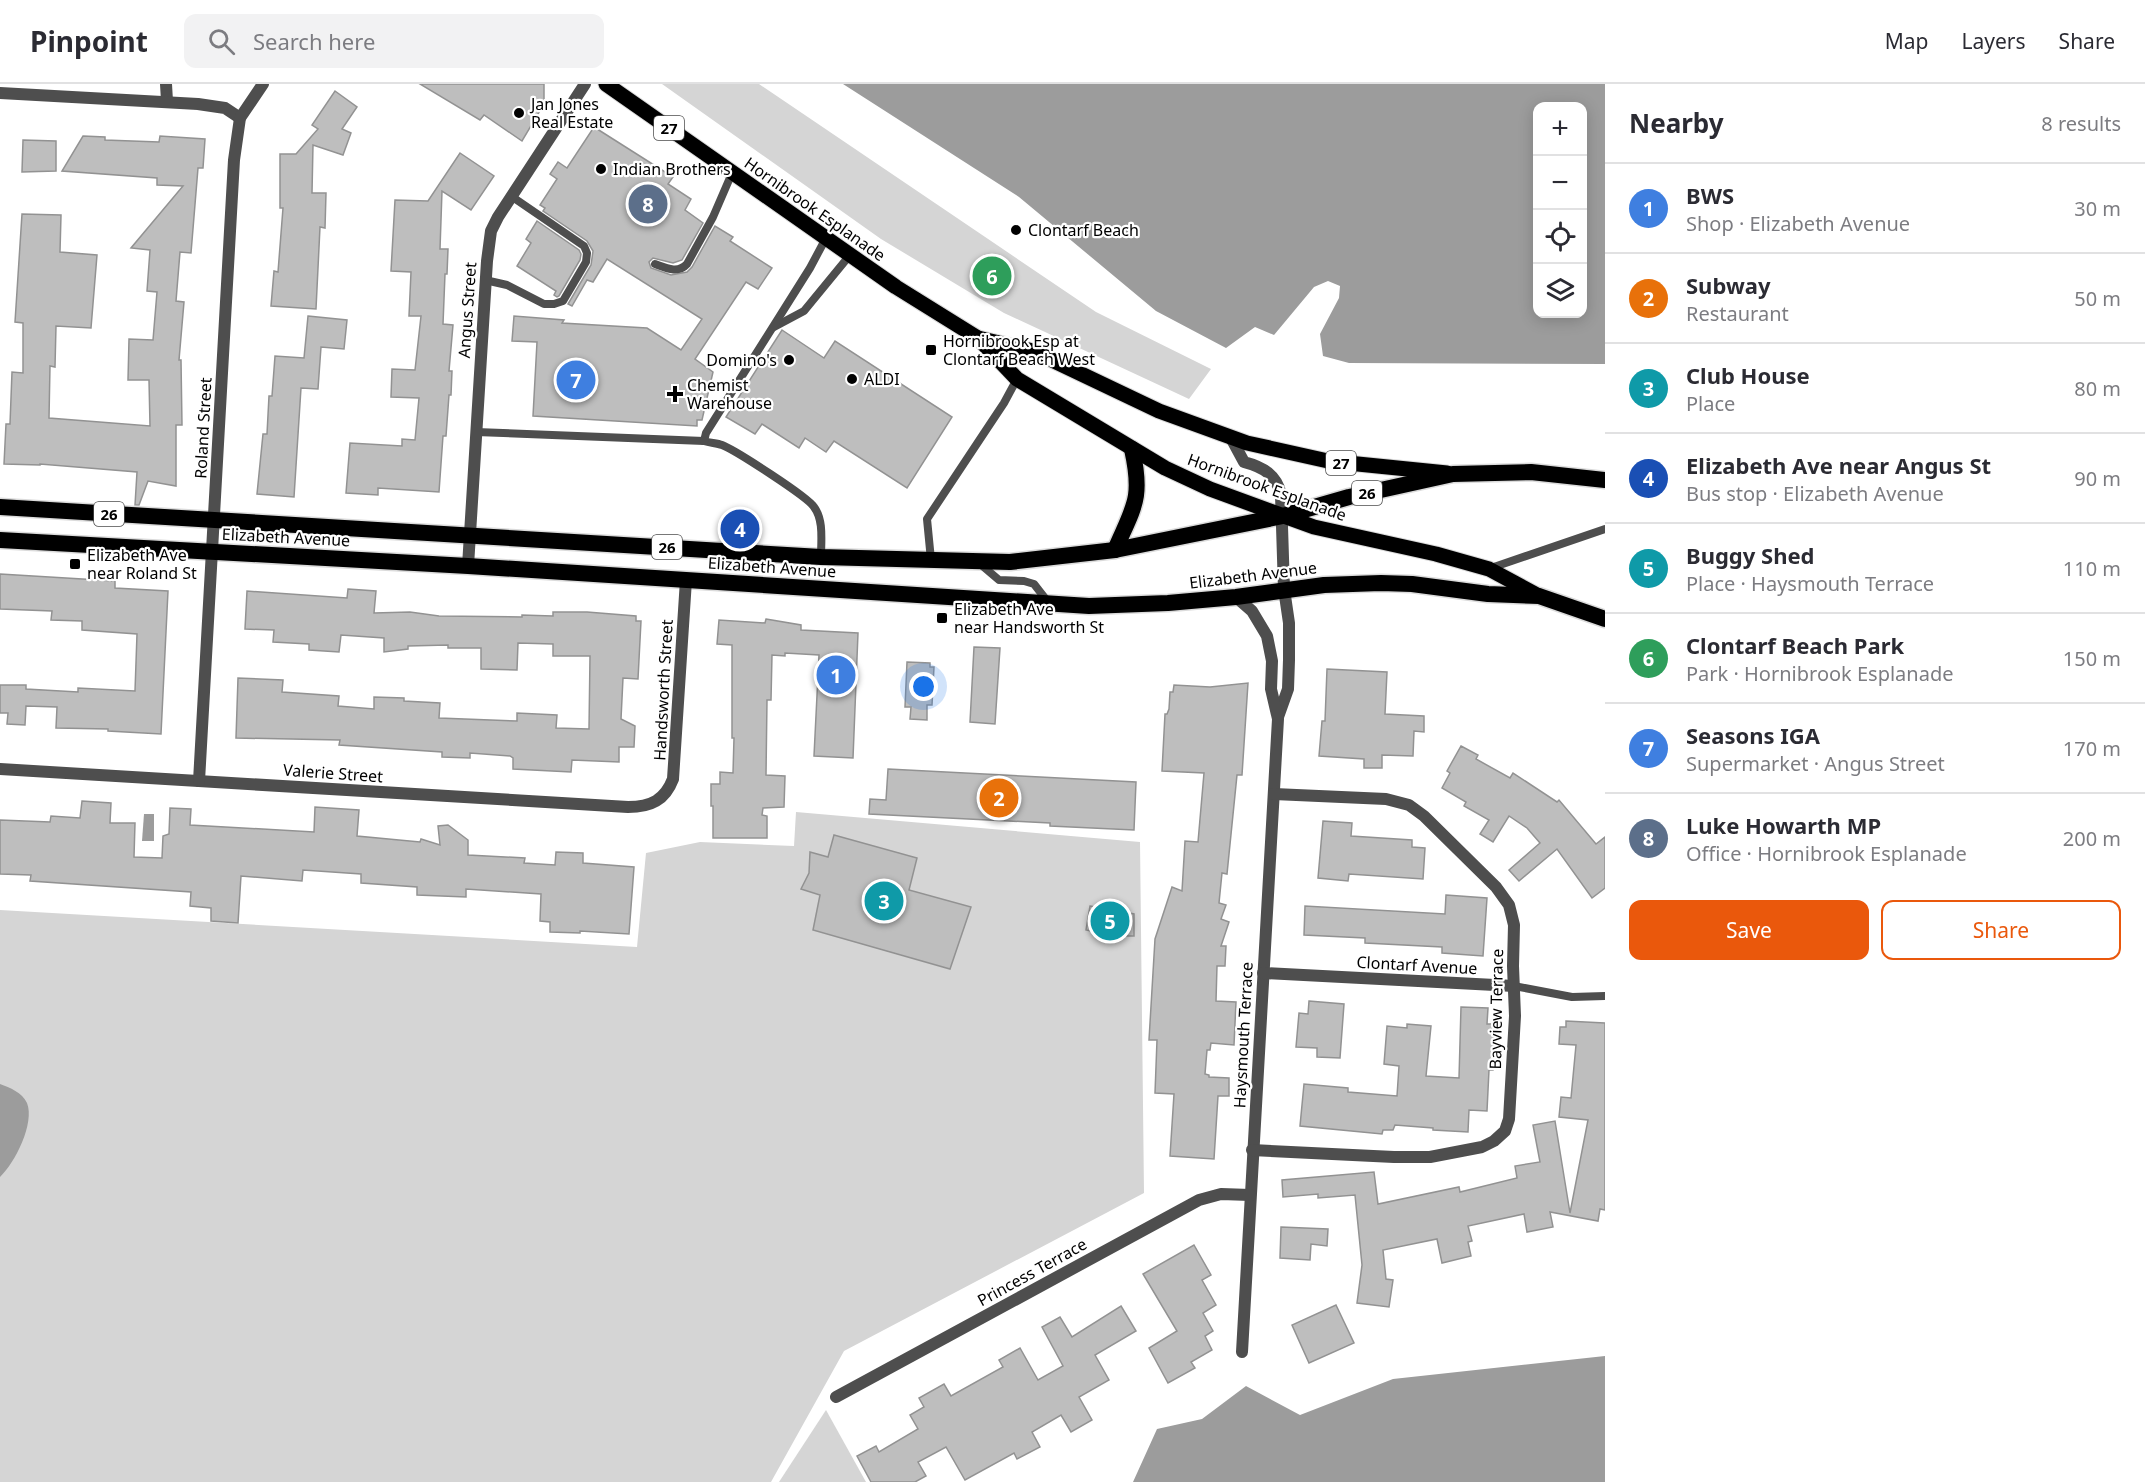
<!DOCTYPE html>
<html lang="en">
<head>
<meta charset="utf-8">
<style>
	:root { --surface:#fff; --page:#f2f2f3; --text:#2b2b33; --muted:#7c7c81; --line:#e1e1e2; --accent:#ea580c }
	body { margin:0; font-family:"Noto Sans",sans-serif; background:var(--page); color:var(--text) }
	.controls { position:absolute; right:18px; top:18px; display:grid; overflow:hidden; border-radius:12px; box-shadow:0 3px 15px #0003 }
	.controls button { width:54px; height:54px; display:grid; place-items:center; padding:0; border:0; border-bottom:2px solid var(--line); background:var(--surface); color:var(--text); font:30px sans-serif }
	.you { position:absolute; left:924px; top:603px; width:21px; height:21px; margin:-15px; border:4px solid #fff; border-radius:50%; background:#1a73e8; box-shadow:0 0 0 9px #1a73e833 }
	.badge { display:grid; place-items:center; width:39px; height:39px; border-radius:50%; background:var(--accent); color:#fff; font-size:20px; font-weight:700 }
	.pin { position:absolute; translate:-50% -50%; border:3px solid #fff; box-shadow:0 2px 6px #0006 }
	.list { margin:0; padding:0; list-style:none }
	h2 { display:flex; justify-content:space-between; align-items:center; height:78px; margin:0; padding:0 24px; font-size:26px }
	h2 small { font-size:20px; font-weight:400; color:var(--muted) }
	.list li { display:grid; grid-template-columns:39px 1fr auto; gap:18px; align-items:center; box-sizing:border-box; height:90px; padding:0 24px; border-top:2px solid var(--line) }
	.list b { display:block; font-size:22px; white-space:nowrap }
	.list p { margin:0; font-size:20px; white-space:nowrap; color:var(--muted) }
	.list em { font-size:20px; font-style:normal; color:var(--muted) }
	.actions { display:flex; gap:12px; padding:18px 24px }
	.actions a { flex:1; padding:14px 0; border:2px solid var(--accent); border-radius:12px; text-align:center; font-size:21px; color:var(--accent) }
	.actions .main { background:var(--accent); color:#fff }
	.icon { flex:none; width:33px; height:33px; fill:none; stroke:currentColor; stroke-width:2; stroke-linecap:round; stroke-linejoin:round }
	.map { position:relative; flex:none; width:1605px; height:1398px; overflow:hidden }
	header { display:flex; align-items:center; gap:36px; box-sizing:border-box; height:84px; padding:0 30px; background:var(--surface); border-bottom:2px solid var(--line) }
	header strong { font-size:28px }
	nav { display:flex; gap:33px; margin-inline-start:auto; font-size:21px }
	.search { width:420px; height:54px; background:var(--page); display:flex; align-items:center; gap:15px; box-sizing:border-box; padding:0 21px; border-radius:12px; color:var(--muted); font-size:22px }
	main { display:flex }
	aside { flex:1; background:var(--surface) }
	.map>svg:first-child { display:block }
	.green { fill:#d5d5d5 }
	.water { fill:#9c9c9c; fill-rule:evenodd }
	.building { fill:#bebebe; stroke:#929292; stroke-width:1.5 }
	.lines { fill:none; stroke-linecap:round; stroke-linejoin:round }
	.primary-casing { stroke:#dbdbdb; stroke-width:17 }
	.trunk-casing { stroke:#dbdbdb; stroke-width:19 }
	.service { stroke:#4e4e4e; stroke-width:8 }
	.minor { stroke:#4e4e4e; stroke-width:12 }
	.primary { stroke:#000; stroke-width:15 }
	.trunk { stroke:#000; stroke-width:16 }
	.poi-dot { fill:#000; stroke:#fff; stroke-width:2 }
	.labels { text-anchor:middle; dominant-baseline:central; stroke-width:4.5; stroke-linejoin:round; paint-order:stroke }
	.shield { fill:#fff; stroke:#4c4c4c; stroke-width:1.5 }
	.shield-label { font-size:15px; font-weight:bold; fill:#000 }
	.poi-label { font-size:16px; fill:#000; stroke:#fff; text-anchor:start }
	.street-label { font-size:16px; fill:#000; stroke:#fff }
</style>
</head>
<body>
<header>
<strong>Pinpoint</strong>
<div class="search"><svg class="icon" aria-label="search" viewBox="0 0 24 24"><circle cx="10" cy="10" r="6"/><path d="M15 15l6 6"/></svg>Search here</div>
<nav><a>Map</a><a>Layers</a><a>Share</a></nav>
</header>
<main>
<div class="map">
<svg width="1605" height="1398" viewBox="0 0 1605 1398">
	<rect width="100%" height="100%" fill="#fff"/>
	<g class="green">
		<polygon points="662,0 759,0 1096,228 1211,285 1189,315 1004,229 881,155"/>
		<polygon points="796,728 1140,758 1144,1109 844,1267 771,1398 0,1398 0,826 637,863 646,769 700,758 794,762"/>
		<polygon points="826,1326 866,1398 779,1398"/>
	</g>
	<g class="water">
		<path d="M843 0H1605V280L1349 279 1323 272 1320 250 1339 214 1340 202 1328 197 1314 203 1274 251 1255 243 1226 264 1156 227 1019 113ZM1538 22H1582V230H1538Z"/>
		<polygon points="144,730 154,730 154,757 142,757"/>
		<path d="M0 1000C10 1004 22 1008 27 1019 35 1039 15 1079 0 1093Z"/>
		<polygon points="1605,1272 1605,1398 1133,1398 1157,1345 1202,1335 1246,1302 1300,1331 1393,1295"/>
	</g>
	<g class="building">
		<polygon points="420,0 544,0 544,20 522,57 484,31 480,36"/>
		<polygon points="335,7 357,23 342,45 351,49 343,71 313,61 312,109 326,109 325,144 320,143 316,225 271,222 274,187 278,188 283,124 280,124 280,70 296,70 318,45 312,41"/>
		<polygon points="594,43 673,93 668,100 691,115 685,126 703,139 682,176 673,179 653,174 649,178 651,184 671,191 687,188 692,183 715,142 733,153 730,157 772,184 758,205 746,198 695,275 713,288 702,336 697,336 697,342 533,332 537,258 512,257 514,232 564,236 562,239 647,244 681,266 702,235 607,175 593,198 587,196 572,222 568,220 591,181 593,167 587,157 543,127 545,124 540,121 557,95 550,90 558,78 567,84"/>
		<polygon points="83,52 105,53 105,56 159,58 160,52 205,55 203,84 198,84 191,169 180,168 176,217 184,218 179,276 181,276 182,341 176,341 176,402 148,397 139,421 135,421 137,388 40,380 40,381 4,380 6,340 10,340 12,288 23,289 23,239 15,238 22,130 61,131 60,168 97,171 91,244 56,242 55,283 50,282 49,334 150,342 149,296 128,296 129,255 153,256 157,208 147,207 150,166 131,164 183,102 157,101 157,94 62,87"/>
		<polygon points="23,56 56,57 56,87 22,88"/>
		<polygon points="460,69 494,92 471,126 442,107 440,165 448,165 447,190 445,190 443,240 453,241 449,287 452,287 451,311 449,311 446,352 443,352 439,408 378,404 378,411 346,409 350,359 402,362 402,355 415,356 419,314 391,313 392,285 415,286 421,232 409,232 411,188 391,187 395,116 428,117"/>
		<polygon points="537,137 579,166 581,170 580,176 559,212 557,213 554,211 556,207 517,182 531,159 526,155"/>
		<polygon points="308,232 347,236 344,265 321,263 318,305 301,304 294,413 257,410 263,350 267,350 269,312 272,312 275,272 304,274"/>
		<polygon points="782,246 824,274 835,257 952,333 907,404 834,357 826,368 805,354 799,364 762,340 755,350 726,333"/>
		<polygon points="0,490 115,497 115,504 168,507 161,650 108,647 108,645 56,644 57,623 26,622 25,641 7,640 8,629 0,629 0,601 26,601 26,605 78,608 78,604 135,607 137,550 82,546 82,537 51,536 52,527 0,525"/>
		<polygon points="348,505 376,507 374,529 410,528 439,532 522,533 522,531 553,532 553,528 587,528 636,532 636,537 641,537 638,595 623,594 621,635 635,642 634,663 619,663 619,678 572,676 571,688 513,685 513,674 510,672 470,669 470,674 442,673 442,668 339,661 340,656 236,654 238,594 283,596 282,608 339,612 338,622 374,625 374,613 404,614 404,617 440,619 439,634 517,637 517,629 557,631 556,644 589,645 590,572 553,572 553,560 518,559 517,586 481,585 481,564 448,564 448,561 408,562 408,565 384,568 384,554 341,551 339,568 309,566 309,560 273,558 274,546 245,545 247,507 347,514"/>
		<polygon points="766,535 801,541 801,546 858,549 853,674 814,672 819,571 785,569 785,572 772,571 771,616 767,616 766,691 785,692 784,723 763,724 762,731 767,732 767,754 713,754 713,722 711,722 711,700 720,700 720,688 733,689 734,654 732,654 732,561 717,560 719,536 765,539"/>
		<polygon points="974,563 1000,564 995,640 970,638"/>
		<polygon points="907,578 930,579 930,583 934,583 932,621 927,621 927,636 910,635 911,623 905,623"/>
		<polygon points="1327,585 1387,588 1385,630 1424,632 1424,648 1414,647 1413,672 1382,671 1382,684 1364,684 1364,675 1319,672 1322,637 1325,637"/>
		<polygon points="1248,599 1242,691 1237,691 1227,790 1222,789 1219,819 1226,821 1221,835 1229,838 1221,862 1226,862 1225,882 1217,882 1216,917 1236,918 1234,961 1211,959 1210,966 1207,966 1205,990 1209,991 1209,993 1229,994 1229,1012 1218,1012 1214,1075 1170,1072 1174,1010 1155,1009 1157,956 1149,956 1155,855 1172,803 1182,807 1185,757 1198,758 1204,689 1162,687 1165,630 1167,630 1169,625 1170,608 1173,608 1174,601 1210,603"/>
		<polygon points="1461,662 1478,671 1476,675 1510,694 1513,689 1557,718 1559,716 1596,760 1605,753 1605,804 1592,814 1557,765 1519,797 1509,786 1540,759 1527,744 1509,732 1493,758 1480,750 1489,736 1464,722 1466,718 1442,704 1450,689 1447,687"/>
		<polygon points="888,685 1136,698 1134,746 1050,742 1050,739 869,730 870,715 886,716"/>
		<polygon points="82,717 111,719 110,739 135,739 134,773 162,774 163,752 169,750 170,724 191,725 190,741 314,748 315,723 359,726 357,752 420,758 421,755 440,761 438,742 448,741 468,756 468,771 525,774 524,779 555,781 556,768 583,769 583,779 634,783 629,850 580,847 580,849 550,848 550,838 540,837 541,810 466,805 466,813 417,811 417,803 361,799 361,790 303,786 302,797 241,792 238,839 211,837 211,824 190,822 191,808 30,797 31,791 0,790 0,736 50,738 51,732 80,734"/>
		<polygon points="1323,737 1352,739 1351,752 1412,756 1412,763 1425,764 1423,795 1349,790 1348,797 1318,794"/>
		<polygon points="834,751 917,774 909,806 971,823 950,885 813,846 820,811 801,805 809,789 810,768 828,773"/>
		<polygon points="1446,811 1487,814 1483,872 1442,869 1442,863 1365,859 1365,854 1304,851 1305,822 1445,830"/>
		<polygon points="1090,822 1134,830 1134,852 1115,852 1086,846"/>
		<polygon points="1309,917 1344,920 1340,974 1317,973 1317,964 1296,963 1299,929 1308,930"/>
		<polygon points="1461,923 1488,924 1487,940 1494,940 1493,986 1489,986 1487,1027 1469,1026 1468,1048 1433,1046 1433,1044 1395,1041 1393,1046 1383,1046 1382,1050 1300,1042 1304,1000 1348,1004 1348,1008 1397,1012 1399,982 1384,980 1387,942 1407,944 1407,940 1431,942 1426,992 1459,994"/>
		<polygon points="1566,937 1605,939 1605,1126 1600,1125 1598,1137 1550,1128 1553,1143 1527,1148 1524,1130 1468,1142 1472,1157 1468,1158 1471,1172 1442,1179 1437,1155 1383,1166 1386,1195 1393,1196 1389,1223 1357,1219 1362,1181 1355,1111 1318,1114 1318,1110 1283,1113 1282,1096 1374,1088 1378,1120 1459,1103 1460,1108 1517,1094 1515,1082 1540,1078 1533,1041 1555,1037 1570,1129 1588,1036 1559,1033 1561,1013 1571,1014 1576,961 1559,960 1560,943 1566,943"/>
		<polygon points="1281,1143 1328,1145 1327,1162 1311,1160 1310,1176 1280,1174"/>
		<polygon points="1194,1161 1211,1191 1202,1196 1216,1221 1203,1229 1213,1247 1205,1252 1212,1266 1191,1278 1195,1284 1168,1299 1149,1264 1177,1247 1143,1190"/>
		<polygon points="1336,1221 1354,1259 1309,1279 1292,1241"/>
		<polygon points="1121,1222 1136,1247 1095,1271 1109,1296 1079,1313 1092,1336 1071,1348 1061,1331 1032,1348 1040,1363 1017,1375 1014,1369 965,1396 946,1363 918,1378 926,1392 915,1398 871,1398 857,1372 876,1362 879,1368 918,1345 910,1331 924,1323 919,1314 944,1300 951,1312 1003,1283 999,1276 1020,1264 1038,1296 1063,1282 1042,1243 1060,1233 1072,1253"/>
	</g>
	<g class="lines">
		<defs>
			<g id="primary">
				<polyline points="606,0 896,203 978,254 1017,295 1165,384 1210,405 1314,443 1436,470 1489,485 1539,512"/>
				<polyline points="978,254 1033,267 1159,327 1247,359 1328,377 1447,389"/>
			</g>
			<g id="trunk">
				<polyline points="0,423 821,473 1010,478 1115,466 1283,432 1349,413 1453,390 1531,388 1605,396"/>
				<polyline points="0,456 468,482 1089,522 1168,519 1236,513 1324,501 1381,499 1412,500 1488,510 1539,512 1605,535"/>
				<path d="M1115 466C1134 422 1143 415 1132 365"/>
			</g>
		</defs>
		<use href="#primary" class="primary-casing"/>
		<use href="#trunk" class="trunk-casing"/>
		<g class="service">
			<path d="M655 180C666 184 678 190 687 180L713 133 732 89"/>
			<polyline points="485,196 507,201 544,220 554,220 563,217 586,178 587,169 584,162 511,112"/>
			<polyline points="774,243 804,227 850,171"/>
			<path d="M476 348 704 357C710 359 717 359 722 361 735 366 808 413 814 423 824 436 821 457 821 473"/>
			<polyline points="704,357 706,349 810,184 826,154"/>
			<polyline points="931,476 927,435 1004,319 1017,295"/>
			<polyline points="979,479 999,496 1024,497 1034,500 1048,518"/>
			<polyline points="1491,484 1605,445"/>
			<polyline points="1514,902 1572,913 1605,912"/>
		</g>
		<g class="minor">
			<polyline points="166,0 167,17"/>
			<polyline points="0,9 198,20 225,24 240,34"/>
			<path d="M1231 354 1244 378C1263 383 1277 391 1281 411L1284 505 1289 539V576L1288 605 1278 633"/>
			<polyline points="468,482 487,177 491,147 498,133 585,0"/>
			<polyline points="1236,513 1252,527 1267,552 1272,577 1271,605 1278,635 1242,1268"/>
			<path d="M0 685 628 723C651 723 665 716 673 695L686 496"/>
			<polyline points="199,697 234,76 240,34 263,0"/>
			<polyline points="1263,889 1514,902"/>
			<polyline points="1252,1066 1394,1073 1430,1073 1482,1063 1494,1057 1505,1047 1509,1035 1515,932 1513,882 1514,841 1509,821 1496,803 1424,732 1409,721 1386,715 1274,710"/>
			<polyline points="836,1313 1199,1116 1221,1110 1250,1111"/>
		</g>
		<use href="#primary" class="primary"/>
		<use href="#trunk" class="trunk"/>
	</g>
	<g class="poi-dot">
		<circle cx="519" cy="29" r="6"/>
		<circle cx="601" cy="85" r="6"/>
		<circle cx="1016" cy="146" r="6"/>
		<rect x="925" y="260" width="12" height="12" rx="3"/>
		<circle cx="789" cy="276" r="6"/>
		<circle cx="852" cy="295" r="6"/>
		<path d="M672 301h6v6h6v6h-6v6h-6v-6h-6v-6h6z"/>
		<rect x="69" y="474" width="12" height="12" rx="3"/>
		<rect x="936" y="528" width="12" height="12" rx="3"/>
	</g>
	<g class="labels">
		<g class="shield">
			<rect x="654" y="32" width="30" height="24" rx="4.5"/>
			<rect x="1326" y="367" width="30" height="24" rx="4.5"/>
			<rect x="1352" y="397" width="30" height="24" rx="4.5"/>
			<rect x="94" y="418" width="30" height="24" rx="4.5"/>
			<rect x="652" y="451" width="30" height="24" rx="4.5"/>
		</g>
		<g class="shield-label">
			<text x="669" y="44">27</text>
			<text x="1341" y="379">27</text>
			<text x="1367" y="409">26</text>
			<text x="109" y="430">26</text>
			<text x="667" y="463">26</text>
		</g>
		<g class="poi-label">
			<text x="531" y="20">Jan Jones<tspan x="531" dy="18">Real Estate</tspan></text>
			<text x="613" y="85">Indian Brothers</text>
			<text x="1028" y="146">Clontarf Beach</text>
			<text x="943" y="257">Hornibrook Esp at<tspan x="943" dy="18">Clontarf Beach West</tspan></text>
			<text x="777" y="276" text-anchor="end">Domino's</text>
			<text x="864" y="295">ALDI</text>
			<text x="687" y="301">Chemist<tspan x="687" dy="18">Warehouse</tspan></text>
			<text x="87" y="471">Elizabeth Ave<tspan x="87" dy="18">near Roland St</tspan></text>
			<text x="954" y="525">Elizabeth Ave<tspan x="954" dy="18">near Handsworth St</tspan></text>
		</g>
		<g class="street-label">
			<text transform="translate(815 125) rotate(35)">Hornibrook Esplanade</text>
			<text transform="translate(467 226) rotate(-86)">Angus Street</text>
			<text transform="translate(203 344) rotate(-87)">Roland Street</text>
			<text transform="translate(1267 403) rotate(20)">Hornibrook Esplanade</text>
			<text transform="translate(286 453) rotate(3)">Elizabeth Avenue</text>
			<text transform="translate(772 483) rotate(4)">Elizabeth Avenue</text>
			<text transform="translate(1253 491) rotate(-7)">Elizabeth Avenue</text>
			<text transform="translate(663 606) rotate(-87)">Handsworth Street</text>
			<text transform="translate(333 689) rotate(4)">Valerie Street</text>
			<text transform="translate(1417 881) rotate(3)">Clontarf Avenue</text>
			<text transform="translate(1496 925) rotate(-89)">Bayview Terrace</text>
			<text transform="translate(1243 951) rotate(-87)">Haysmouth Terrace</text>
			<text transform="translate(1032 1188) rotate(-29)">Princess Terrace</text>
		</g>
	</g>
</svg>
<div class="controls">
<button>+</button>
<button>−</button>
<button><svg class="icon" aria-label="locate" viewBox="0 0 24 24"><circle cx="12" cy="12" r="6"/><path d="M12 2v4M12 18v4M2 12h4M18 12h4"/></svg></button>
<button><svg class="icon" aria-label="layers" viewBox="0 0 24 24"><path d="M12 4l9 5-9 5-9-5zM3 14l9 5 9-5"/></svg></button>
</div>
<div class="you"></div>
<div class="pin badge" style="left:836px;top:591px;background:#3f7fe0">1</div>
<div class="pin badge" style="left:999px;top:714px;background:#e8710a">2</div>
<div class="pin badge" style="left:884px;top:817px;background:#0f9aa8">3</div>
<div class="pin badge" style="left:740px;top:445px;background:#1a4fb4">4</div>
<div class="pin badge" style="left:1110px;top:837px;background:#0f9aa8">5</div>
<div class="pin badge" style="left:992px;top:192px;background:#2e9e5b">6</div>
<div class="pin badge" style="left:576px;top:296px;background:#3f7fe0">7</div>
<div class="pin badge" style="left:648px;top:120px;background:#5c6f8a">8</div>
</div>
<aside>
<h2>Nearby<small>8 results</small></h2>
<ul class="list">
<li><span class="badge" style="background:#3f7fe0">1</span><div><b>BWS</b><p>Shop · Elizabeth Avenue</p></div><em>30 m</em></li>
<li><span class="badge" style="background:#e8710a">2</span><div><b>Subway</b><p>Restaurant</p></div><em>50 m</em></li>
<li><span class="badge" style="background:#0f9aa8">3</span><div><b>Club House</b><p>Place</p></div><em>80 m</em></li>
<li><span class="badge" style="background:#1a4fb4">4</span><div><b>Elizabeth Ave near Angus St</b><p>Bus stop · Elizabeth Avenue</p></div><em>90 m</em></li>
<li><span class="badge" style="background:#0f9aa8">5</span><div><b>Buggy Shed</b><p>Place · Haysmouth Terrace</p></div><em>110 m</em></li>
<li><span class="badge" style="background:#2e9e5b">6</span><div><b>Clontarf Beach Park</b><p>Park · Hornibrook Esplanade</p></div><em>150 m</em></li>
<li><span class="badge" style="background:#3f7fe0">7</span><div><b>Seasons IGA</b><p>Supermarket · Angus Street</p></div><em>170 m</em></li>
<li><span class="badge" style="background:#5c6f8a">8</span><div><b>Luke Howarth MP</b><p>Office · Hornibrook Esplanade</p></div><em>200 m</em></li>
</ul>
<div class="actions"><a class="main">Save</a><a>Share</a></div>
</aside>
</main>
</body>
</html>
